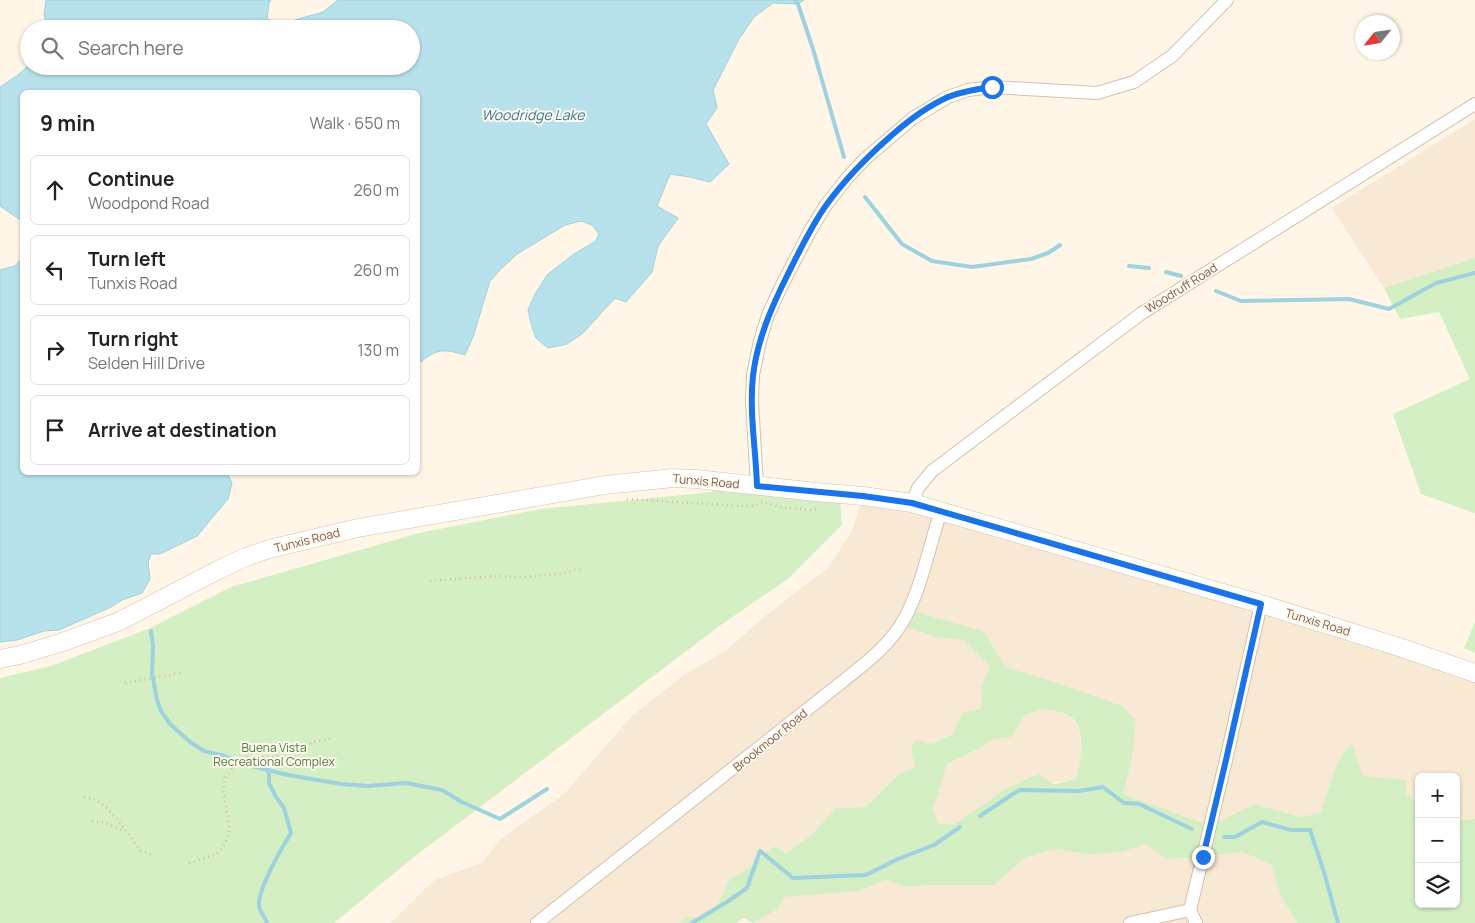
<!DOCTYPE html>
<html lang="en">
<head>
<meta charset="utf-8">
<style>
	:root { --surface:#fff; --page:#f2f2f2; --text:#222; --muted:#767676; --line:#e0e0e0 }
	body { margin:0; font-family:Manrope,sans-serif; background:var(--page); color:var(--text) }
	.controls { position:absolute; right:15px; bottom:15px; display:grid; overflow:hidden; border-radius:8px; box-shadow:0 1px 4px #0004 }
	.controls button { width:45px; height:45px; display:grid; place-items:center; padding:0; border:0; border-bottom:1px solid var(--line); background:var(--surface); color:var(--text); font:25px sans-serif }
	.compass { position:absolute; left:1355px; top:15px; width:45px; height:45px; border-radius:50%; background:var(--surface); box-shadow:0 1px 4px #0004; rotate:240deg }
	.stop { position:absolute; width:15px; height:15px; margin:-11px; border:4px solid #1a73e8; border-radius:50%; background:#fff }
	.stop.end { background:#1a73e8; border-color:#fff; box-shadow:0 1px 5px #0008 }
	.list { margin:0; padding:0; list-style:none }
	h2 { display:flex; justify-content:space-between; align-items:center; height:65px; margin:0; padding:0 20px; font-size:21px }
	h2 small { font-size:16px; font-weight:400; color:var(--muted) }
	.list li { display:grid; grid-template-columns:32px 1fr auto; gap:15px; align-items:center; box-sizing:border-box; height:70px; margin:0 10px 10px; padding:0 10px; border:1px solid var(--line); border-radius:8px }
	.list b { display:block; font-size:19px; white-space:nowrap }
	.list p { margin:0; font-size:16px; white-space:nowrap; color:var(--muted) }
	.list em { font-size:16px; font-style:normal; color:var(--muted) }
	.icon { flex:none; width:28px; height:28px; fill:none; stroke:currentColor; stroke-width:2; stroke-linecap:round; stroke-linejoin:round }
	.map { position:relative; flex:none; width:1475px; height:923px; overflow:hidden }
	.search { position:absolute; background:var(--surface); box-shadow:0 1px 4px #0004; left:20px; top:20px; width:400px; height:55px; display:flex; align-items:center; gap:12px; box-sizing:border-box; padding:0 18px; border-radius:28px; color:var(--muted); font-size:19px }
	.panel { position:absolute; background:var(--surface); box-shadow:0 1px 4px #0004; left:20px; top:90px; width:400px; height:385px; border-radius:8px }
	.map>svg:first-child { display:block }
	.residential { fill:#f7e9d4 }
	.green { fill:#d3efc3; fill-rule:evenodd }
	.water { fill:#b8e2eb; stroke:#9dd2de }
	.lines { fill:none; stroke-linecap:round; stroke-linejoin:round }
	.stream { stroke:#9dd2de; stroke-width:4 }
	.street-casing { stroke:#d5c0ae; stroke-width:14 }
	.secondary-casing { stroke:#d9c0aa; stroke-width:19 }
	.path { stroke:#ddb89d; stroke-width:2.5; stroke-dasharray:1 4; stroke-linecap:butt }
	.street { stroke:#fff; stroke-width:12 }
	.secondary { stroke:#fff; stroke-width:18 }
	.route { stroke:#1a73e8; stroke-width:6 }
	.labels { text-anchor:middle; dominant-baseline:central; stroke-width:4; stroke-linejoin:round; paint-order:stroke }
	.street-label { font-size:12px; fill:#7c5c47; stroke:#fff9f0 }
	.park-label { font-size:12px; fill:#4c7d3c; stroke:#fff9f0 }
	.water-label { font-size:14px; font-style:italic; fill:#3b7b8b; stroke:#fff9f0 }
</style>
</head>
<body>
<div class="map">
<svg width="1475" height="923" viewBox="0 0 1475 923">
	<rect width="100%" height="100%" fill="#fff6e7"/>
	<g class="residential">
		<polygon points="1475,119 1475,258 1384,288 1332,208"/>
		<polygon points="863,496 1475,673 1475,819 1456,820 1456,777 1419,777 1419,806 1406,793 1406,780 1363,776 1352,744 1338,761 1320,813 1300,817 1254,804 1210,826 1169,811 1123,794 1131,762 1051,681 1005,667 984,631 926,615 910,608 940,638 963,640 991,666 982,686 981,709 963,712 952,735 931,744 911,748 915,768 900,773 866,807 836,808 812,834 786,854 775,846 746,870 730,879 717,906 701,917 687,917 680,923 391,923 433,881 483,862 501,839 566,792 632,716 685,674 727,650 764,617 829,567 852,531"/>
		<polygon points="1045,709 1068,715 1079,728 1082,752 1076,779 1002,791 955,824 938,825 933,810 947,764 974,751 994,739 1012,737 1024,715"/>
		<polygon points="1146,844 1167,859 1203,857 1242,852 1271,864 1280,894 1297,923 753,923 778,909 785,897 859,891 885,880 907,887 931,885 993,885 1024,858 1044,852 1059,849 1088,855 1121,852"/>
	</g>
	<g class="green">
		<polygon points="1475,258 1475,513 1421,494 1393,414 1470,379 1439,312 1400,319 1384,288"/>
		<path d="M738 488C771 497 806 502 840 500L842 525 789 578 718 627 410 860 334 923H0V678L51 666 148 629 231 587 419 533 541 509 703 493Z"/>
		<path d="M910 608 926 615 984 631 1005 667 1051 681 1122 706 1136 721 1131 762 1123 794 1210 826 1254 804 1300 817 1320 813 1338 761 1352 743 1363 776 1406 780V793L1419 806V904H1456V820L1475 819V923H1297L1280 894 1271 864 1242 852 1203 857 1166 859 1146 844 1121 852 1088 855 1059 849 1044 852 1024 858 994 885H931L907 887 885 880 859 891 785 897 778 909 753 923 744 918 736 923H680L686 917H701L717 906 730 879 746 870 775 846 786 854 812 834 836 808 866 807 900 773 915 768 911 748 916 740 931 744 952 735 963 712 981 709 982 686 990 666 963 640 940 638 901 625ZM1045 709C1051 711 1062 712 1068 715 1089 729 1080 760 1076 779L1054 784 1038 774 1002 791 955 824H938L933 810 947 764 974 751 994 739 1012 737 1024 715Z"/>
		<polygon points="1475,622 1475,653 1464,648"/>
	</g>
	<g class="water">
		<path d="M46 0H271L269 3 267 19 281 24 323 12 338 0H804L798 4 773 3 754 17 739 39 713 90 717 108 706 124 729 164 710 182 690 177 670 174 657 206 678 218 658 246 652 272 626 302 615 298 582 334 567 344 548 348 536 338 532 327 528 310 535 294 547 275 574 254 596 241 599 234 592 225 581 221 565 225 517 254 500 270 490 281 473 337 465 355C445 349 437 348 421 362L418 356V92H22V221L0 206V87L18 75 29 65V66H411V29H48L44 15Z"/>
		<polygon points="22,258 22,472 227,473 232,483 228,499 197,536 160,554 151,554 148,562 150,579 142,593 122,600 111,607 59,630 44,631 17,640 0,642 0,270 15,266"/>
	</g>
	<g class="lines">
		<g class="stream">
			<polyline points="795,0 798,4 813,49 844,157"/>
			<polyline points="865,197 902,244 932,261 972,267 1031,259 1048,253 1060,245"/>
			<polyline points="1129,266 1149,268"/>
			<polyline points="1166,272 1181,276"/>
			<polyline points="1216,291 1241,301 1349,299 1389,309 1436,283 1475,273"/>
			<polyline points="151,631 153,646 152,673 157,700 161,711 170,724 190,742 204,751 225,756 247,765 288,775 341,784 368,786 406,783 442,790 462,802 500,819 547,789"/>
			<polyline points="980,816 1013,794 1020,790 1079,791 1103,787 1124,803 1139,804 1192,829"/>
			<polyline points="1224,837 1235,837 1262,822 1291,830 1310,830 1324,872 1338,923"/>
			<path d="M267 923C265 917 259 911 259 905 258 889 282 847 291 833L284 808 276 797 269 783V770"/>
			<polyline points="692,923 727,902 747,888 760,851 793,878 866,875 898,859 934,845 960,827"/>
		</g>
		<defs>
			<g id="street">
				<polyline points="757,486 752,401 753,375 760,341 768,315 782,285 810,231 826,205 848,177 865,159 913,118 948,97 968,90 992,87 1097,93 1134,82 1172,56 1227,0"/>
				<polyline points="912,503 918,488 932,471 1142,313 1475,104"/>
				<path d="M537 923 842 682C863 665 885 649 900 626 920 596 929 546 941 511"/>
				<polyline points="1130,923 1190,910"/>
				<polyline points="1196,923 1190,910 1226,760 1261,604"/>
			</g>
			<polyline id="secondary" points="0,659 20,655 63,642 120,621 218,570 246,557 269,549 358,528 605,485 673,478 696,479 816,492 863,496 912,503 1261,604 1399,647 1475,673"/>
		</defs>
		<use href="#street" class="street-casing"/>
		<use href="#secondary" class="secondary-casing"/>
		<g class="path">
			<polyline points="627,499 741,506 753,506 763,502 780,507 809,510 820,509"/>
			<polyline points="430,581 498,576 526,577 557,574 582,569"/>
			<polyline points="125,683 181,673"/>
			<polyline points="84,797 96,800 106,807 117,819 141,851 151,854"/>
			<polyline points="92,821 103,822 125,831"/>
			<polyline points="189,863 215,855 223,847 228,837 229,829 228,818 223,791 225,778 231,770 247,757 273,757 314,742 332,738"/>
		</g>
		<use href="#street" class="street"/>
		<use href="#secondary" class="secondary"/>
	</g>
	<g class="lines">
		<path class="route" d="M992 87C977 89 963 91 948 97 928 106 909 120 892 135 868 156 846 178 827 204 811 226 799 252 787 276 771 308 757 341 753 376 749 413 756 450 757 486L863 496 912 503 1261 604 1226 760 1203 857"/>
	</g>
	<g class="labels">
		<g class="street-label">
			<text transform="translate(1181 288) rotate(-32)">Woodruff Road</text>
			<text transform="translate(706 481) rotate(5)">Tunxis Road</text>
			<text transform="translate(307 540) rotate(-14)">Tunxis Road</text>
			<text transform="translate(1318 622) rotate(17)">Tunxis Road</text>
			<text transform="translate(770 740) rotate(-39)">Brookmoor Road</text>
		</g>
		<g class="park-label">
			<text x="274" y="747">Buena Vista<tspan x="274" dy="14">Recreational Complex</tspan></text>
		</g>
		<g class="water-label">
			<text x="533" y="114">Woodridge Lake</text>
		</g>
	</g>
</svg>
<div class="controls">
<button>+</button>
<button>−</button>
<button><svg class="icon" aria-label="layers" viewBox="0 0 24 24"><path d="M12 4l9 5-9 5-9-5zM3 14l9 5 9-5"/></svg></button>
</div>
<svg class="compass" viewBox="-18 -18 36 36"><path d="M0-13l5 13h-10z" fill="#e53935"/><path d="M0 13l5-13h-10z" fill="#767676"/></svg>
<div class="stop" style="left:992px;top:87px"></div>
<div class="stop end" style="left:1203px;top:857px"></div>
<div class="search"><svg class="icon" aria-label="search" viewBox="0 0 24 24"><circle cx="10" cy="10" r="6"/><path d="M15 15l6 6"/></svg>Search here</div>
<section class="panel">
<h2>9 min<small>Walk · 650 m</small></h2>
<ul class="list">
<li><svg class="icon" aria-label="ahead" viewBox="0 0 24 24"><path d="M12 20V5M6 11l6-6 6 6"/></svg><div><b>Continue</b><p>Woodpond Road</p></div><em>260 m</em></li>
<li><svg class="icon" aria-label="left" viewBox="0 0 24 24"><path d="M17 20v-9H6M10 6l-5 5 5 5"/></svg><div><b>Turn left</b><p>Tunxis Road</p></div><em>260 m</em></li>
<li><svg class="icon" aria-label="right" viewBox="0 0 24 24"><path d="M7 20v-9h11M14 6l5 5-5 5"/></svg><div><b>Turn right</b><p>Selden Hill Drive</p></div><em>130 m</em></li>
<li><svg class="icon" aria-label="arrive" viewBox="0 0 24 24"><path d="M6 21V4h12l-3 4 3 4H6"/></svg><div><b>Arrive at destination</b></div></li>
</ul>
</section>
</div>
</body>
</html>
